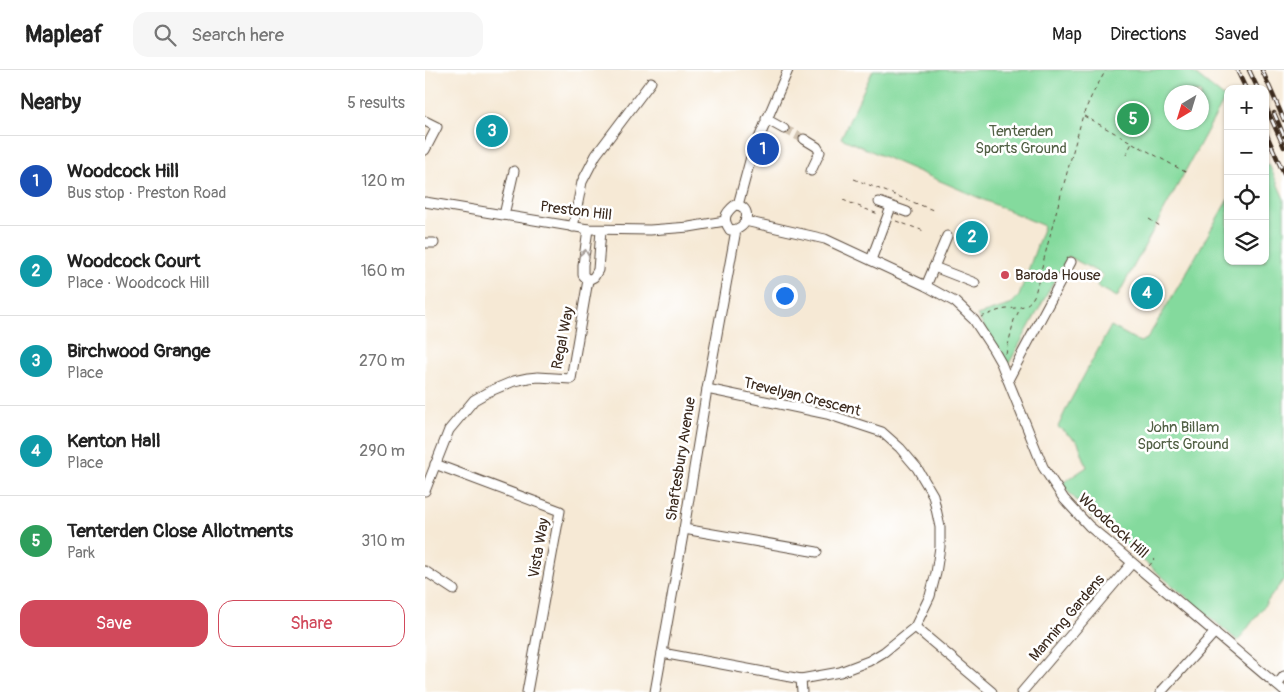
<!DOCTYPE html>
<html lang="en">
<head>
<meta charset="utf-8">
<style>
	:root { --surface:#fff; --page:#f6f6f6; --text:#222; --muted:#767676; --line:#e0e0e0; --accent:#d1495b }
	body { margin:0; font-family:Pangolin,sans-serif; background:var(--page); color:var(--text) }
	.controls { position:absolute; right:15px; top:15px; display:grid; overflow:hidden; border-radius:10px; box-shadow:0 1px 4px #0004 }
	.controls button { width:45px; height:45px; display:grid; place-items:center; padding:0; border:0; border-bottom:1px solid var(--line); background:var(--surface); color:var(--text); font:25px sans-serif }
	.compass { position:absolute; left:739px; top:15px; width:45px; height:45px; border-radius:50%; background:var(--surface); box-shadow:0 1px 4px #0004; rotate:218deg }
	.you { position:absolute; left:359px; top:225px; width:18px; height:18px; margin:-12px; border:4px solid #fff; border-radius:50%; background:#1a73e8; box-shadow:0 0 0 8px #1a73e833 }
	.badge { display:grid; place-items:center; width:32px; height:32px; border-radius:50%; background:var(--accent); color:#fff; font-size:16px; font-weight:700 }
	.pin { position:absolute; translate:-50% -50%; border:2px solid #fff; box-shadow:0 1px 5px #0006 }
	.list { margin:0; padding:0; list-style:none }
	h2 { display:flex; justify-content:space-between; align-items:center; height:65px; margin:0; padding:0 20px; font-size:21px }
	h2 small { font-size:16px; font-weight:400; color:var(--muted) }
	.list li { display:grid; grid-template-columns:32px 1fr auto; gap:15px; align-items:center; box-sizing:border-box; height:90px; padding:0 20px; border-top:1px solid var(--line) }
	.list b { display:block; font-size:19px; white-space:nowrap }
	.list p { margin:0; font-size:16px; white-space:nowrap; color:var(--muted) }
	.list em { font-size:16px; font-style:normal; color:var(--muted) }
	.actions { display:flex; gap:10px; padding:15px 20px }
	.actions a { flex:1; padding:11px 0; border:1px solid var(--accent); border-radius:15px; text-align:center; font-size:18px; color:var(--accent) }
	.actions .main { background:var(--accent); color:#fff }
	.icon { flex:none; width:28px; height:28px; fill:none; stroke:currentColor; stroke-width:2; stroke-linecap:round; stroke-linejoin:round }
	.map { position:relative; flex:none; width:859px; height:622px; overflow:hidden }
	header { display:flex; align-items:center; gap:30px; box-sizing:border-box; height:70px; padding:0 25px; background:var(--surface); border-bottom:1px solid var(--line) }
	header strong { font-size:24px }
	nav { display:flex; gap:28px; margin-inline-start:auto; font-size:18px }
	.search { width:350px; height:45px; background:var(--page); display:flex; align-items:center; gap:12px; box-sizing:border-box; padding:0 18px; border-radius:15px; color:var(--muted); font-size:19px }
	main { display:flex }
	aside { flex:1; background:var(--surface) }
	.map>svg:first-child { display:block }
	.green { fill:#84da9d; stroke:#60825e; fill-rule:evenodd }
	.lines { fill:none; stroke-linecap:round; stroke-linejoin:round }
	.minor-tunnel { stroke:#d1c3b0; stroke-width:9; stroke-dasharray:9 4.5; stroke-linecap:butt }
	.minor-casing { stroke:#574739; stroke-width:11 }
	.path { stroke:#574739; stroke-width:1; stroke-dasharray:4 4; stroke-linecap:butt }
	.minor { stroke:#fff; stroke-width:9 }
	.rail-casing { stroke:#3b2a1e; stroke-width:4.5 }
	.rail { stroke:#fff; stroke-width:2.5; stroke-dasharray:8; stroke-linecap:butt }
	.oneway { stroke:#a79f9a }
	.poi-dot { fill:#d1495b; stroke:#fff; stroke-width:2 }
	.labels { text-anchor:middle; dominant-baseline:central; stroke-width:5; stroke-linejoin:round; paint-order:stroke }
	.park-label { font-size:15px; fill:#515f44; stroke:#fff }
	.street-label { font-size:15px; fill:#3b2a1e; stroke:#fff }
	.poi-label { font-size:15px; fill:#3b2a1e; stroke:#fff; text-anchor:start }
</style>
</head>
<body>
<header>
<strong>Mapleaf</strong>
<div class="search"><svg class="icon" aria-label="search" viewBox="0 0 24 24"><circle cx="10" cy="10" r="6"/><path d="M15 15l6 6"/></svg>Search here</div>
<nav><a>Map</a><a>Directions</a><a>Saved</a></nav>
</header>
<main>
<aside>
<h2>Nearby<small>5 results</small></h2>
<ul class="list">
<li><span class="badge" style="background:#1a4fb4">1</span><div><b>Woodcock Hill</b><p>Bus stop · Preston Road</p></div><em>120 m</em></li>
<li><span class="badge" style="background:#0f9aa8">2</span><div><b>Woodcock Court</b><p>Place · Woodcock Hill</p></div><em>160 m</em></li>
<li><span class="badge" style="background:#0f9aa8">3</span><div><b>Birchwood Grange</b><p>Place</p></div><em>270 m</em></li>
<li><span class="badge" style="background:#0f9aa8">4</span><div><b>Kenton Hall</b><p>Place</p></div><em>290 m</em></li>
<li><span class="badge" style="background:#2e9e5b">5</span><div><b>Tenterden Close Allotments</b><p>Park</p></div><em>310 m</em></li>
</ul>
<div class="actions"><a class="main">Save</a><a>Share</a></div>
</aside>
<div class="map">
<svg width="859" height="622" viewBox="0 0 859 622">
	<rect width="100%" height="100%" fill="#fff"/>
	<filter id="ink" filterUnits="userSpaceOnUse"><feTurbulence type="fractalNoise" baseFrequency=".02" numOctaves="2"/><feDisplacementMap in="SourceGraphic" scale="10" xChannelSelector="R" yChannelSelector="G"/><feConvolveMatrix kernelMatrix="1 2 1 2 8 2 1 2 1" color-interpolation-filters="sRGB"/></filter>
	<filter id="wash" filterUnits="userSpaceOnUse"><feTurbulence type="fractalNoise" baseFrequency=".0096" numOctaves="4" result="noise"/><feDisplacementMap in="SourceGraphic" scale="20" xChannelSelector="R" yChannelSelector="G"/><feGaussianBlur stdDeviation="1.12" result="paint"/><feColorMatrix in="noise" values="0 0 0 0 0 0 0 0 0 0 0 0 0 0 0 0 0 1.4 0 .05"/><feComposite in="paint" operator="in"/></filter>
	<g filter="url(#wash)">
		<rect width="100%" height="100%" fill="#f6e9d5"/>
		<g class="green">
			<path d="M448 0H765L800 28 692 227 672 216 678 205 643 186 582 297 552 245 585 235 594 226 619 156 416 68ZM746 22H776V52H746Z"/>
			<polygon points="844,94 859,129 859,509 813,571 667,447 636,414 662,397 653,372 633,357 643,335 686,256 715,272 722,269 763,200 803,129 803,191 840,191 840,96"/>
		</g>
	</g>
	<g filter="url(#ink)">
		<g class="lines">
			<polyline class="minor-tunnel" points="359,59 379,69"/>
			<defs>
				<g id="minor">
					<polyline points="341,49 359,59"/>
					<polyline points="0,51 12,57 0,80"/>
					<polyline points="379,69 392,77 395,82 386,101"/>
					<polyline points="0,132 163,159 225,160 264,157 300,151"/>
					<polyline points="454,132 482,142"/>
					<path d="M310 135C328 135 324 161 305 160 297 149 300 143 310 135Z"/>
					<polyline points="313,135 326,87 363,0"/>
					<polyline points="79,145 89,101"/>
					<polyline points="320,151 400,169 501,216 530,232 549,250 568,279 576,293 618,397 639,429 664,456 859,621"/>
					<polyline points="148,157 157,112 171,85 226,12"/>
					<polyline points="163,159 158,195 158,205 163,210 169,207 173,200 176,160"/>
					<polyline points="0,173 9,173"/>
					<polyline points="446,190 466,137"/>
					<polyline points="509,197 550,213"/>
					<polyline points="501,216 522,166"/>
					<polyline points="583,310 646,192"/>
					<polyline points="10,394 135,441 102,622"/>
					<polyline points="0,421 24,360 49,330 63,322 89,311 103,308 113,307 146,309 163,210"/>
					<polyline points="259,459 392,482"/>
					<polyline points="0,501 29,520"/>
					<polyline points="490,557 567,622"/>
					<polyline points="237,583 376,609 415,602 444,591 459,582 490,557 505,526 511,503 515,477 515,457 508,425 492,398 475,378 457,362 402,344 282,319"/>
					<polyline points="376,609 377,622"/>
					<polyline points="852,615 859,606"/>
					<polyline points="230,622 259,459 282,319 311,160"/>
					<polyline points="597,622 707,493"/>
					<polyline points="736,622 790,562"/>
				</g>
			</defs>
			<use href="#minor" class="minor-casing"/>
			<g class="path">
				<polyline points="659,46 764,104"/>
				<polyline points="701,85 707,73"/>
				<polyline points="429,109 508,140"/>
				<polyline points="418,130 453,144"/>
				<polyline points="724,149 735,156"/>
				<polyline points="471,151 499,161"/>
				<path d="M556 247C562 245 567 243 572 241 588 236 602 242 610 224L630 146 658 45 667 25 681 0"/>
				<polyline points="581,284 589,250 593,243 594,238"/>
				<polyline points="724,496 730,489"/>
			</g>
			<use href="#minor" class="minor"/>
			<defs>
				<g id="rail">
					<polyline points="812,0 821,19"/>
					<polyline points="824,0 833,19"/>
					<polyline points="837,0 859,50"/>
					<polyline points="840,35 859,77"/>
					<polyline points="849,43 859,66"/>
					<polyline points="840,61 859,104"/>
				</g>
			</defs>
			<use href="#rail" class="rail-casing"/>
			<use href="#rail" class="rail"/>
		</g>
		<defs><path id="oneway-chevron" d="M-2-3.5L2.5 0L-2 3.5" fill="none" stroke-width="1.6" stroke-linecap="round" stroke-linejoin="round" transform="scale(1.25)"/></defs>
		<use class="oneway" href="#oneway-chevron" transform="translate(160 183) rotate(-81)"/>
	</g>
	<circle class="poi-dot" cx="580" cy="205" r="5"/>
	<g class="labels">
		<g class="park-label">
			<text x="596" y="61">Tenterden<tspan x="596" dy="17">Sports Ground</tspan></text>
			<text x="758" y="357">John Billam<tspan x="758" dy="17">Sports Ground</tspan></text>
		</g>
		<g class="street-label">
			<text transform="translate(151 141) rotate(7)">Preston Hill</text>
			<text transform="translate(138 268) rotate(-79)">Regal Way</text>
			<text transform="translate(377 327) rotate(14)">Trevelyan Crescent</text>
			<text transform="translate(256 389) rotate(-81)">Shaftesbury Avenue</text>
			<text transform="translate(688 456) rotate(42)">Woodcock Hill</text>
			<text transform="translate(114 478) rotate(-80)">Vista Way</text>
			<text transform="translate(642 548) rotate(-50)">Manning Gardens</text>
		</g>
		<g class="poi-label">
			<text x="590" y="205">Baroda House</text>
		</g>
	</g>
</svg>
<div class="controls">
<button>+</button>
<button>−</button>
<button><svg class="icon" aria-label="locate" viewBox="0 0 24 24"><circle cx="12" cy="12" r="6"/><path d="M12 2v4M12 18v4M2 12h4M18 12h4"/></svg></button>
<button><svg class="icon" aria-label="layers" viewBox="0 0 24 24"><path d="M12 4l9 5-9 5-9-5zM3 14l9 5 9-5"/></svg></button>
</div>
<svg class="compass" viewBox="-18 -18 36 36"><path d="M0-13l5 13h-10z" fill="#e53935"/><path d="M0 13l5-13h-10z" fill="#767676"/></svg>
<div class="you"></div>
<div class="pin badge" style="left:338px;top:79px;background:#1a4fb4">1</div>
<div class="pin badge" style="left:547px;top:167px;background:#0f9aa8">2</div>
<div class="pin badge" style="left:67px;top:61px;background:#0f9aa8">3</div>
<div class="pin badge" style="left:722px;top:223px;background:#0f9aa8">4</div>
<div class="pin badge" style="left:708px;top:49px;background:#2e9e5b">5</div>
</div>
</main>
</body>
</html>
